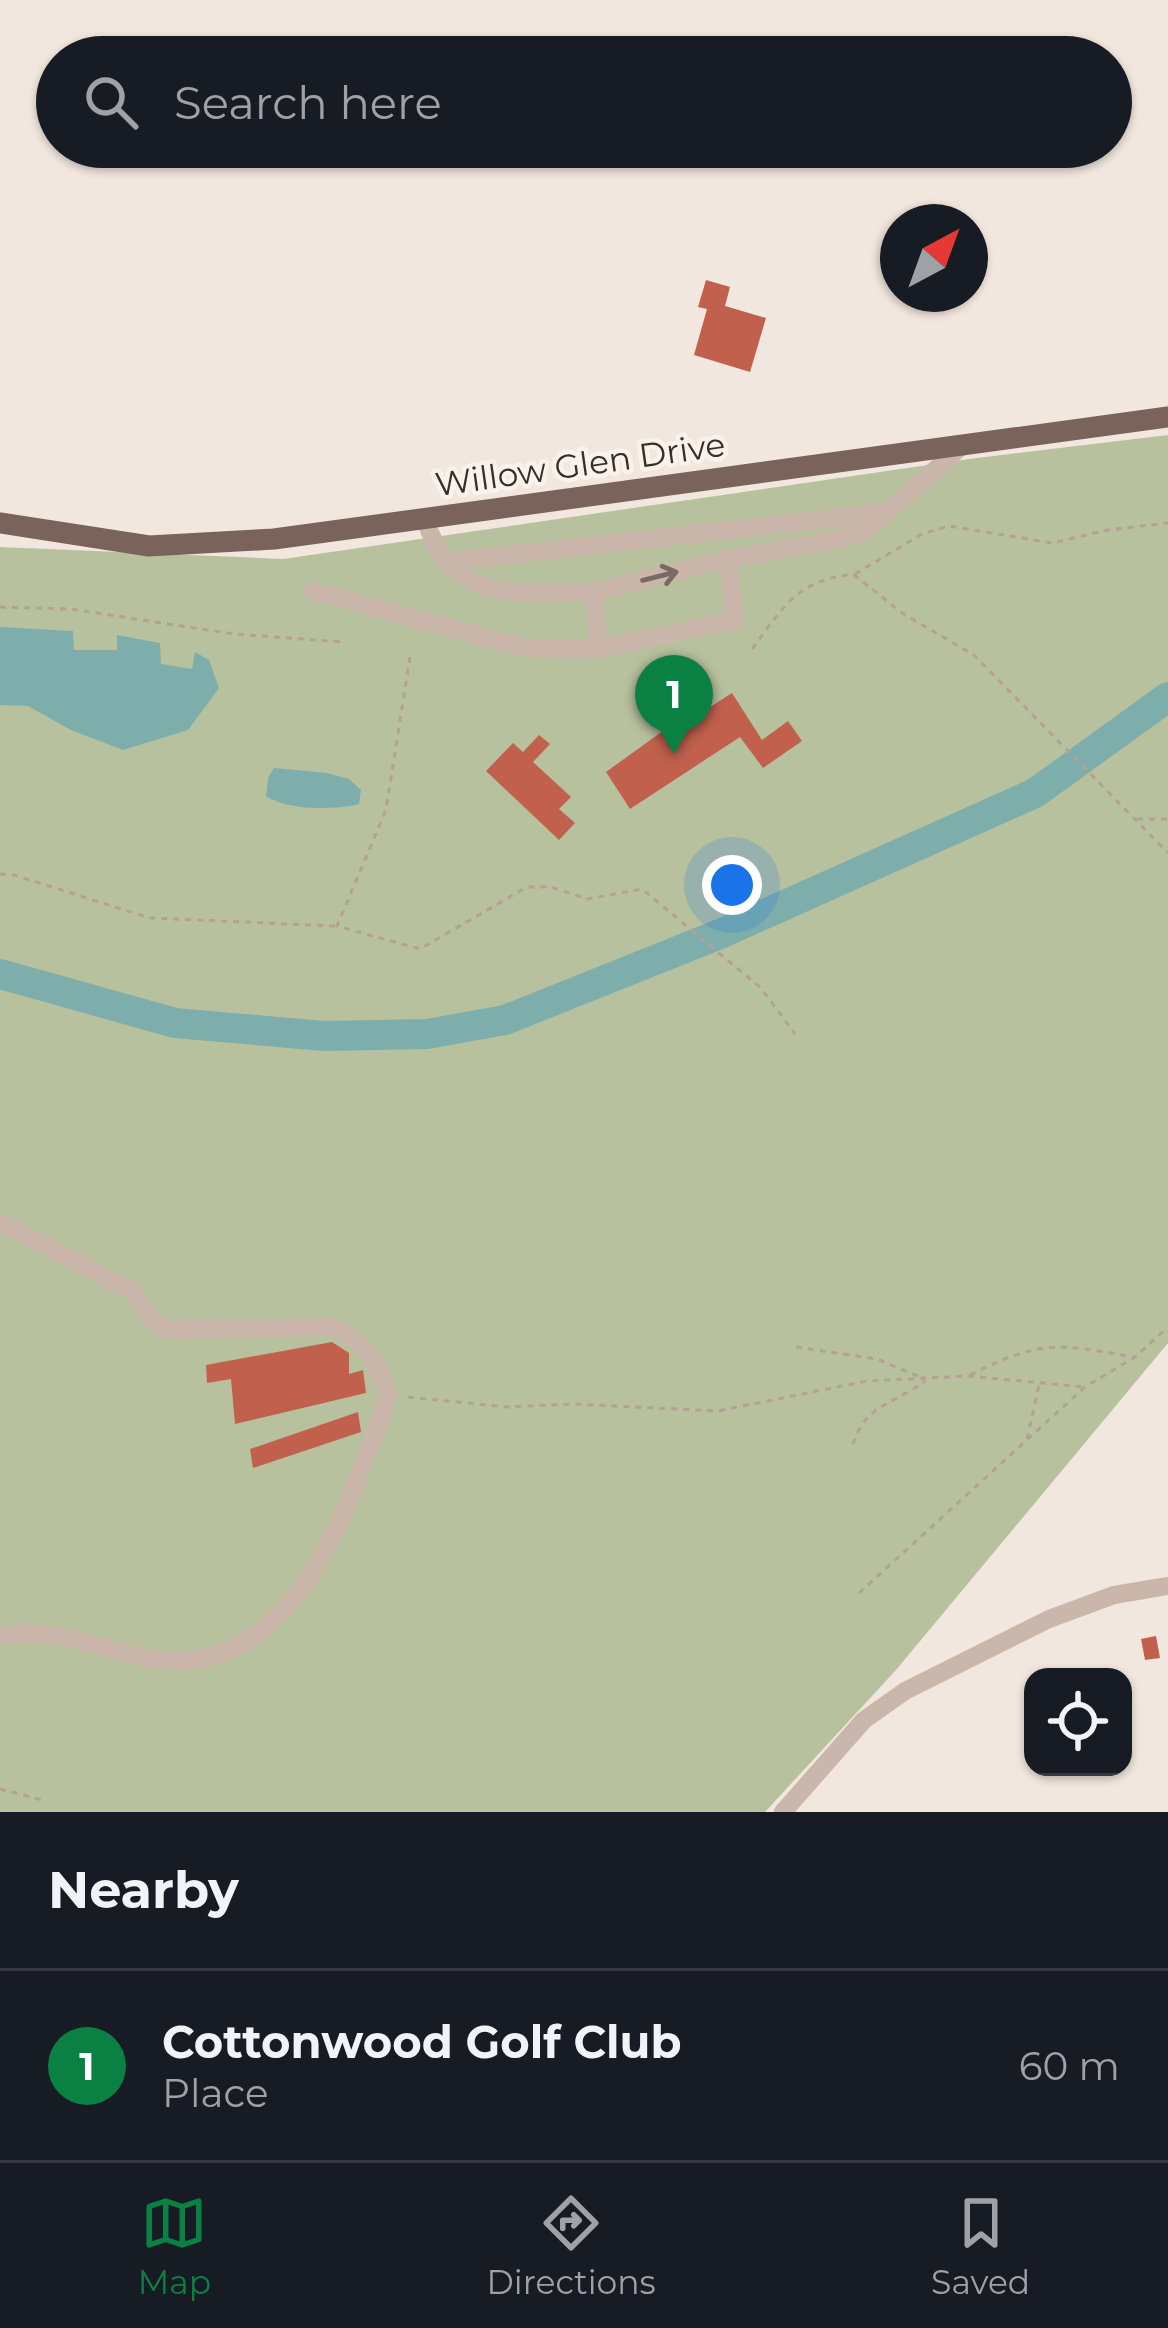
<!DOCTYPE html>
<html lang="en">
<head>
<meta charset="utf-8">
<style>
	:root { --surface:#171b24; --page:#242831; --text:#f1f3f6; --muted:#9ea1a6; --line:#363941; --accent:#0b8043 }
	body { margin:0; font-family:Montserrat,sans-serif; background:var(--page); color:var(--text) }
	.controls { position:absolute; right:36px; bottom:36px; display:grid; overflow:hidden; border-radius:24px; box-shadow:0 3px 9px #0004 }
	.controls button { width:108px; height:108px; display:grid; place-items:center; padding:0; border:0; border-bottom:3px solid var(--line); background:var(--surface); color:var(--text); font:60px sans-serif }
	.compass { position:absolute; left:880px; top:204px; width:108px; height:108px; border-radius:50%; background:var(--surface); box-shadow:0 3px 9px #0004; rotate:41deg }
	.you { position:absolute; left:732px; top:885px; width:42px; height:42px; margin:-30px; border:9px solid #fff; border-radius:50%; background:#1a73e8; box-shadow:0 0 0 18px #1a73e833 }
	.badge { display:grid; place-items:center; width:78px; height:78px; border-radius:50%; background:var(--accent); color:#fff; font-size:39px; font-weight:700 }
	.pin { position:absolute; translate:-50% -99px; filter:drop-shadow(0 3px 6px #0008) }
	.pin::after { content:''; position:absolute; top:63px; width:42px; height:36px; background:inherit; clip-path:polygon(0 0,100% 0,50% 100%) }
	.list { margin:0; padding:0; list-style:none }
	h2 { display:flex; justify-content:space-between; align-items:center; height:156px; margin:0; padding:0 48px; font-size:51px }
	h2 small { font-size:39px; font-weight:400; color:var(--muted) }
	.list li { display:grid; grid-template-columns:78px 1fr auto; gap:36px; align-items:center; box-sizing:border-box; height:192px; padding:0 48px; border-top:3px solid var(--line) }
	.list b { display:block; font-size:45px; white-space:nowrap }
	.list p { margin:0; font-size:39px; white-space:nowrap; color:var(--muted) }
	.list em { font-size:39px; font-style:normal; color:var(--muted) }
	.icon { flex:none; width:66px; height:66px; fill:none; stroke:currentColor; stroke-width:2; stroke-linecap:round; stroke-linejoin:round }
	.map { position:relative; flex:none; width:1168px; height:1812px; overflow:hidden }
	.search { position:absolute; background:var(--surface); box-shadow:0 3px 9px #0004; left:36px; right:36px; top:36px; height:132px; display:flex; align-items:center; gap:30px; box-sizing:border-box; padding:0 42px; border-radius:66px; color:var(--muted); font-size:45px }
	.sheet { height:348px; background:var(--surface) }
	nav { display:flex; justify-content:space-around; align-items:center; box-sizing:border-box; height:168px; border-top:3px solid var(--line); background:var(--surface); font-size:33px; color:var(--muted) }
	nav a { display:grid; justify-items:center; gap:6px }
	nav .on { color:var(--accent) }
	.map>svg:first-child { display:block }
	.green { fill:#b8c19e }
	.water { fill:#7eaeac }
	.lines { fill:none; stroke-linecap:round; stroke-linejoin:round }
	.river { stroke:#7eaeac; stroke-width:30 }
	.building { fill:#c1604d }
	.path { stroke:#b5a095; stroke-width:3; stroke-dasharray:6 6; stroke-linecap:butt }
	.minor { stroke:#cab6aa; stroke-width:18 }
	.major { stroke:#79635b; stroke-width:21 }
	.oneway { stroke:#796b64 }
	.labels { text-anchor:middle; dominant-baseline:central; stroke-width:9; stroke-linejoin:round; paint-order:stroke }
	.street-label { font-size:33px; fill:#372d2a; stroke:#f9f2eb }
</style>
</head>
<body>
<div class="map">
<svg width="1168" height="1812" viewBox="0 0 1168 1812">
	<rect width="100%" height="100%" fill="#f2e7de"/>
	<polygon class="green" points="1168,435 1168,1343 896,1670 765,1812 0,1812 0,547 283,559 969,459"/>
	<g class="water">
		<polygon points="0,627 73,631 74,650 117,650 117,635 160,643 161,664 192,669 195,652 209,660 219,688 188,730 123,750 71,730 28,706 0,705"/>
		<path d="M274 768 327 773 349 779 361 790 359 804C334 810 288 811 266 796L268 778Z"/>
	</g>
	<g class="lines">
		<polyline class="river" points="0,974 175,1023 324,1036 427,1034 505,1020 720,934 1035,793 1168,697"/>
	</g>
	<g class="building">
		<polygon points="706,280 730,287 725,306 766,318 750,372 694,355 707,309 698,307"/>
		<polygon points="732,693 762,740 788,721 802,741 763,768 740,737 630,809 606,772 692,710 696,716"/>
		<polygon points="539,735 550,744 533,762 571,797 559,809 575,823 559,840 486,771 513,743 523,752"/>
		<polygon points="332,1342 349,1353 349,1374 363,1370 366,1393 235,1424 231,1379 207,1383 206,1365"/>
		<polygon points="358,1412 361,1432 253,1468 250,1449"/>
		<polygon points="1156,1636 1160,1658 1145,1660 1141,1639"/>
	</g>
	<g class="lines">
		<g class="path">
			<polyline points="855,574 922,534 949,526 1052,543 1108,530 1168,523"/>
			<polyline points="0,607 71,609 234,634 343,642"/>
			<path d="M752 649C785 605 796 581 853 574L902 613 974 655 1168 853"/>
			<polyline points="410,657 386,810 337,926 420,949 527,887 551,887 587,899 642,889 761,988 795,1034"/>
			<polyline points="1137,819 1168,819"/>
			<polyline points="0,874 14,875 150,918 336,926"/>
			<polyline points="796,1347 877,1359 920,1377"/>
			<path d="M970 1375C1040 1340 1057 1343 1133 1357"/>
			<polyline points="408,1397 507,1407 573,1404 718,1411 867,1381 968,1376 1085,1387"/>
			<polyline points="1027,1439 1039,1385"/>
			<path d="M853 1444C865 1404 895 1404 925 1381"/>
			<polyline points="859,1593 1085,1387 1135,1357 1168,1327"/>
			<polyline points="0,1789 46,1801"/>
		</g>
		<g class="minor">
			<polyline points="449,565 462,560 888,512"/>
			<path d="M313 591 525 648 599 649 593 592C516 592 453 605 425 519"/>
			<polyline points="593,592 728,559 845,538 868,529 963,445"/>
			<polyline points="599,649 735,620 728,559"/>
			<path d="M0 1222 132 1291 152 1320 167 1330 332 1327C365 1340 377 1362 389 1394 351 1497 300 1673 163 1660 103 1654 63 1625 0 1636"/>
			<polyline points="783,1812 864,1720 905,1691 1049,1619 1114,1595 1168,1586"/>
		</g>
		<polyline class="major" points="0,523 149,546 274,539 1168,417"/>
	</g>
	<defs><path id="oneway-shaft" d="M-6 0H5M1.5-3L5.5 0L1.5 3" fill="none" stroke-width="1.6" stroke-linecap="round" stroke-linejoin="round" transform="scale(3)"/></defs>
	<use class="oneway" href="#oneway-shaft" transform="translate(660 576) rotate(-14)"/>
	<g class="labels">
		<g class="street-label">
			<text transform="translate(580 464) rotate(-8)">Willow Glen Drive</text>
		</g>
	</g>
</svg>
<div class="controls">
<button><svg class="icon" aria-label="locate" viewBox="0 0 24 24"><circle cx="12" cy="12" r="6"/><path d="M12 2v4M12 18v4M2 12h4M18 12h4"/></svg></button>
</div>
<svg class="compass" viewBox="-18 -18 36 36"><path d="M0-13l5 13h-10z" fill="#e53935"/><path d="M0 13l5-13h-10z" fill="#9ea1a6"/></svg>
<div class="you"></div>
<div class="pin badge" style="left:674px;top:754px">1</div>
<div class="search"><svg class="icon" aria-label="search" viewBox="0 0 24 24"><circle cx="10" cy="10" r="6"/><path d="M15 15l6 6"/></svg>Search here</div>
</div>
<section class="sheet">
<h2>Nearby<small></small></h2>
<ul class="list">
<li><span class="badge">1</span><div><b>Cottonwood Golf Club</b><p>Place</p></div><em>60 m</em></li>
</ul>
</section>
<nav>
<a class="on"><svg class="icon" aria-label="map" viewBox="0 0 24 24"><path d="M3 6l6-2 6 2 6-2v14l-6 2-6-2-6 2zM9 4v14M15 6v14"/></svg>Map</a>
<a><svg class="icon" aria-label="directions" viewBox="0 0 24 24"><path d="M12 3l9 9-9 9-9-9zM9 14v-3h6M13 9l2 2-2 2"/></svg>Directions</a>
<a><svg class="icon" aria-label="saved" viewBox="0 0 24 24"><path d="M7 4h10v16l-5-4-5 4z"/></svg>Saved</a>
</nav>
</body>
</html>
